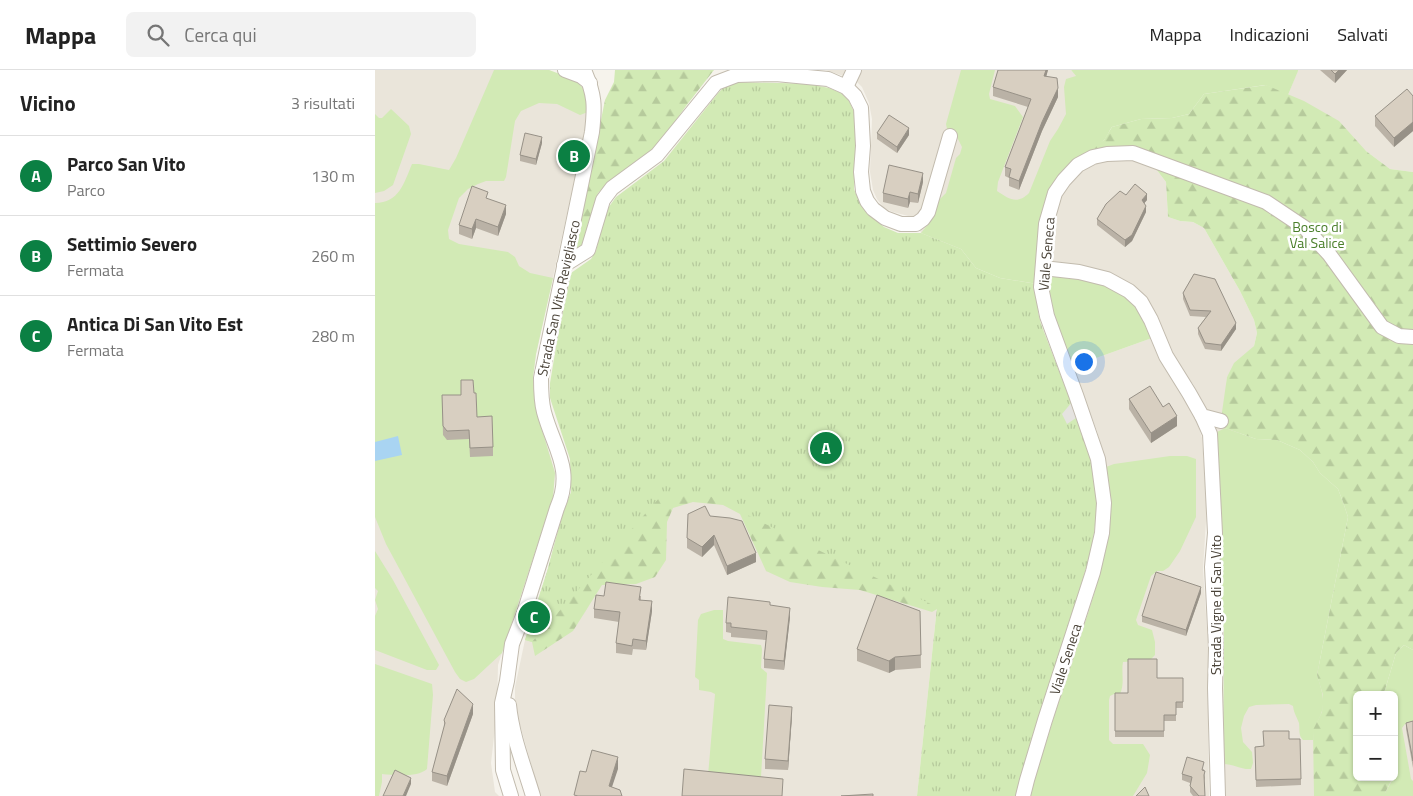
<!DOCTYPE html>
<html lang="it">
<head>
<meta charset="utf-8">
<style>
	:root { --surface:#fff; --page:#f2f2f2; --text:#222; --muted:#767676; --line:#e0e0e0; --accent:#0b8043 }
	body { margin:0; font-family:"Titillium Web",sans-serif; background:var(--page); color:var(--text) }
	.controls { position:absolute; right:15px; bottom:15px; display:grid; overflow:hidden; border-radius:8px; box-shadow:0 1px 4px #0004 }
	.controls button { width:45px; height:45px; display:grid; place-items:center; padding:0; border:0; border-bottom:1px solid var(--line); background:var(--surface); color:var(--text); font:25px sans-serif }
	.you { position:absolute; left:708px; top:291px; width:18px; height:18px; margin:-12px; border:4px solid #fff; border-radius:50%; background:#1a73e8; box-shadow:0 0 0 8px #1a73e833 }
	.badge { display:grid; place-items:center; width:32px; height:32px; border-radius:50%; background:var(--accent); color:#fff; font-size:16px; font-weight:700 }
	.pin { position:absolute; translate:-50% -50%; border:2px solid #fff; box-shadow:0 1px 5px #0006 }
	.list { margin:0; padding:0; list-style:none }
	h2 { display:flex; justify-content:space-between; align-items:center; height:65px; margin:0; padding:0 20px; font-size:21px }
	h2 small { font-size:16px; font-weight:400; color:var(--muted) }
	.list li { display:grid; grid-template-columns:32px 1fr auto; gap:15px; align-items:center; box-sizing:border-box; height:80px; padding:0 20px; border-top:1px solid var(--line) }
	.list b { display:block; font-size:19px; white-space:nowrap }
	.list p { margin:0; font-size:16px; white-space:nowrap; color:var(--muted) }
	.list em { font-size:16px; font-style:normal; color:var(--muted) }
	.icon { flex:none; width:28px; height:28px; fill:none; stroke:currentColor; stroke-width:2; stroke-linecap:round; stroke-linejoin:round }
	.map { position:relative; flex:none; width:1038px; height:726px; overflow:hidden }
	header { display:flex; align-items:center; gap:30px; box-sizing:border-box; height:70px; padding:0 25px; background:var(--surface); border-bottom:1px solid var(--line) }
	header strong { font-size:24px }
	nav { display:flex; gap:28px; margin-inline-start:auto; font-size:18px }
	.search { width:350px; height:45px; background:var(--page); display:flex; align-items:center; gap:12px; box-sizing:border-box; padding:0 18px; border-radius:8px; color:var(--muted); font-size:19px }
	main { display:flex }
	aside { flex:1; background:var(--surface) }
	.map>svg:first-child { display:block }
	.residential { fill:#eae5da }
	.green { fill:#d2eab5 }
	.forest { fill:url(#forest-firs) }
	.park { fill:url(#park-tufts) }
	.parking { fill:#e5e3e0 }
	.water { fill:#a9d4f2 }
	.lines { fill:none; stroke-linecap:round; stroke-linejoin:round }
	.minor-casing { stroke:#c2bbae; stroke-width:16 }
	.minor { stroke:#fff; stroke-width:14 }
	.wall { fill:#bab2a6 }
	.shaded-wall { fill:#979187 }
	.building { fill:#d8cfc1; stroke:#979187 }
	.labels { text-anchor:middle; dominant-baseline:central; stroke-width:5; stroke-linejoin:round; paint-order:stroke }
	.park-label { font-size:14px; fill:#4a7f2a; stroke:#fff }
	.street-label { font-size:14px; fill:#4b4439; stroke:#fff }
</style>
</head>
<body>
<header>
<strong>Mappa</strong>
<div class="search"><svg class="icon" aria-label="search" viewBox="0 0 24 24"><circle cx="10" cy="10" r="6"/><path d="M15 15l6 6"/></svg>Cerca qui</div>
<nav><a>Mappa</a><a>Indicazioni</a><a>Salvati</a></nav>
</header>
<main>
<aside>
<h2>Vicino<small>3 risultati</small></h2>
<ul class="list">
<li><span class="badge">A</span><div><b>Parco San Vito</b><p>Parco</p></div><em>130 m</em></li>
<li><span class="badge">B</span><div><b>Settimio Severo</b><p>Fermata</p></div><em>260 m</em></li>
<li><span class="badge">C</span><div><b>Antica Di San Vito Est</b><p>Fermata</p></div><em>280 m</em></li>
</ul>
</aside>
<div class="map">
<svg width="1038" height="726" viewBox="0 0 1038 726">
	<defs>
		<pattern id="forest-firs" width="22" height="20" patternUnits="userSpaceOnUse" patternTransform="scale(1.25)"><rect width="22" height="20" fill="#d2eab5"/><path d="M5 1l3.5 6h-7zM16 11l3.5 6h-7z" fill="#b6ca9c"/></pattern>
		<pattern id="park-tufts" width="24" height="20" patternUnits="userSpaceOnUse" patternTransform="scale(1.25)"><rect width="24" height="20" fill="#d2eab5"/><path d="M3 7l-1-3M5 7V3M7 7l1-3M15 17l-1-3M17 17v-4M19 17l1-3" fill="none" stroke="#b6ca9c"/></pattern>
	</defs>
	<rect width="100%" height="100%" fill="#f6f3ec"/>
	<g class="residential">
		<polygon points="0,0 174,0 208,18 213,42 201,103 161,284 158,307 161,340 177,392 180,403 179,418 178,427 123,595 122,640 116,693 120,722 124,726 0,726"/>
		<polygon points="451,0 696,0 702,7 712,81 694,95 683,107 675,120 669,134 666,151 586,179 546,163 541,148 518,142 509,138 502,129 498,120 495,102 497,49 494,33 487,17 480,10"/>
		<polygon points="923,0 1038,0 1038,102 1015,99 991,81 913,25"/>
		<polygon points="731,89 758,89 768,92 781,99 791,112 793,147 805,151 818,152 829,158 865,221 879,250 882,263 879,276 852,307 851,321 982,707 1019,707 1019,625 1007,625 1038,580 1038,726 850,726 848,694 849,566 845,497 847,482 842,362 818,314 809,303 794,277 773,235 724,201 678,191 676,188 680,141 683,128 693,114 703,104 718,94"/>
		<polygon points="777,268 785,289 820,346 827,368 832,436 828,499 833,575 833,656 834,726 656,726 658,711 713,543 728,490 733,463 735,433 733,406 722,361 712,335 699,296"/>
		<polygon points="333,425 562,537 542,726 165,726 140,637 140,617 150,570 157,572 285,427"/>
	</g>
	<g class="green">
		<path d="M119 0H174L193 7 203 12 211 23 213 42 205 45 182 34 164 33 146 41 140 51 131 107 129 111H111L103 114 93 119 84 128 73 160 74 169 84 174 133 182 140 187 144 196 155 203 178 208 161 284 158 307 161 340 180 403 178 427 127 583 99 609 91 612 85 609 80 602 11 474 0 447V133C24 133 29 113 37 94H44L74 100 81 88Z"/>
		<path d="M586 0H620L614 24 615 29 640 36 648 47 623 112 622 121C634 129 642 135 654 123L675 71 683 59 691 44 689 17 691 9 701 6 696 0H923V1L913 25 890 15 829 24 814 44 797 48 766 49 737 57C734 61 732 67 729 70 720 79 704 86 694 94 660 123 664 174 662 214L625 208 601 198 586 179 546 163 554 153 559 135 571 123 581 88 585 84 587 77 582 67 572 59 571 54Z"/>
		<polygon points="16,39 34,56 36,64 18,115 9,121 0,123 0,44 4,48 7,48"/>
		<path d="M674 206C705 209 743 213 764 239 770 246 773 259 777 268L699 296 676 242Z"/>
		<path d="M850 358 881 369 902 370 925 380 938 392 945 403 963 419 968 432 973 447 942 605C946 618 951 631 946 644 941 656 938 657 938 670H928C923 665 925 660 924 653 922 647 919 644 918 636L914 634 881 635 874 637 869 646 866 658 868 672 877 682 878 693 876 699C867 700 858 694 848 694L849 566 845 497 847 482 842 362Z"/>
		<path d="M795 386H812L821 389V447L805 481 794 497 788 501H782L776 506 761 550 763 555 777 560 780 572V585L775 590 748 592C746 602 750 614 745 624H739L735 626 734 630V670L738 674H768L775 685 772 703 758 726H656L658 711C670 678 680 643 691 609 712 544 746 466 731 397L739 394Z"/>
		<polygon points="0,481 18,510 64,595 61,600 52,600 0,580 0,546 3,539 0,530 3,521 0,518"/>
		<polygon points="339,540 348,540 348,569 353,571 386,575 387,579 386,598 392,603 386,707 381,711 333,706 340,624 336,622 324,620 324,610 320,607 323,550 326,544"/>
		<polygon points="1029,575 1038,580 1038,652 1030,654 1027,658 1036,709 1038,711 1038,726 1010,726 1010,723 1019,707 1021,702 1019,700 1019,625 1007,625 1010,620 1021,583"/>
		<path d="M0 594 57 614 58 625 52 699C42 708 19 705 7 704V712L4 726H0Z"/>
	</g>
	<g class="forest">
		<polygon points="240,0 339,0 311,36 287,70 276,80 236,111 223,123 213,153 210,175 204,182 200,179 230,30 239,12"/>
		<polygon points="891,15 929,31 964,51 991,81 1015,99 1038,102 1038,580 1029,575 1021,583 1010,620 1007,625 982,625 982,707 1018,707 1010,723 1010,726 939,726 938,660 947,642 948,625 942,605 973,447 968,432 963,419 945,403 938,392 925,380 902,370 881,369 850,358 847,342 852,307 859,293 879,276 882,263 879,250 865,221 829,158 818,152 805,151 793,147 791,112 781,99 768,92 758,89 744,88 718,94 712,81 729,70 737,57 766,49 797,48 814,44 829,24"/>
		<polygon points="262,377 572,533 557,542 485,520 447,517 415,512 391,501 365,444 348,435 318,432 298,438 292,452 291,490 280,507 261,514 227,515 198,561 160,586 157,572 150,570 172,502 188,443"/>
	</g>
	<polygon class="park" points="361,12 405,13 434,14 454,18 466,23 474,31 479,42 481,65 479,119 483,129 495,145 509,157 523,163 546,163 586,179 601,198 625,208 662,214 663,242 666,254 707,361 719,399 722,439 717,479 641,726 542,726 562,537 418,468 333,425 285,427 157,572 150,570 172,502 188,443 196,422 195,389 175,328 175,313 182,271 196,203 216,189 221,181 227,155 233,138 241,127 289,91 344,22 350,16"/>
	<polygon class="parking" points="697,332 704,346 692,354 687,344"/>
	<polygon class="water" points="23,366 27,385 0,391 0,372"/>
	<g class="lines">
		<defs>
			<g id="minor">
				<polyline points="190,0 206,6 215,13"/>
				<polyline points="471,17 479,0"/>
				<polyline points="189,195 213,180 228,130 237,118 282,85 341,13 362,5 401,4 453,9 471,17 480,26 486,38 488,76 486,102 488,121 492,131 498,139 510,148 526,154 541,154 548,149 553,142 575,66"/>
				<polyline points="668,198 704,202 732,209 754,221 766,232 776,250 791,286 814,323 827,346 846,351"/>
				<polyline points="827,346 835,364 840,463 837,497 841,578 840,618 843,726"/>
				<path d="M134 635C137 666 149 696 158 726"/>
				<path d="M136 726 128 700 127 633 132 611 137 574 149 543 182 438C199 399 179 379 169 342 166 331 166 319 166 308L217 62C220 36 220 25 209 0"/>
				<polyline points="648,726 652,710 670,650 718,502 727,463 729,433 723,389 701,325 672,246 666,217 671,154 680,123 689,110 703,95 718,87 732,84 758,83 891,132 930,158 954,184 1007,257 1024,266 1038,267"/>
			</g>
		</defs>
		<use href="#minor" class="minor-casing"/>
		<use href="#minor" class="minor"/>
	</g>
	<g class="wall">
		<polygon points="623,0 673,0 671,6 683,27 667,61 644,120 634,116 634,108 630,106 630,97 653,37 618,26 618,17"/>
		<polygon points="945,0 972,0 960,13"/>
		<polygon points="1038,26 1038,61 1019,77 1000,56 1000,46"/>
		<polygon points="502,63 534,65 522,83 502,69"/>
		<polygon points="167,73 161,95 145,91 145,85"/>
		<polygon points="548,112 543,133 535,132 533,138 508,132 508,123"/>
		<polygon points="751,125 772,130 769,133 771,142 757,171 750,177 722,155 722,149"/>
		<polygon points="113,129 131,144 123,166 101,158 97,169 84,164 84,155"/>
		<polygon points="819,204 861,259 846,281 830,279 823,264 823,258 831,247 815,246 808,229 808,223"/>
		<polygon points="99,323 102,347 118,377 118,386 95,387 94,369 72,370 68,365 67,325 86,325"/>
		<polygon points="754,329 802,356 776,373 754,339"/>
		<polygon points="335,446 381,492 352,505 339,475 327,487 312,478 312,468"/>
		<polygon points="826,523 811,566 767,552 767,546"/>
		<polygon points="229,526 266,526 266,530 277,541 271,580 258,579 257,585 241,583 241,573 244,552 219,548 219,539"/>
		<polygon points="395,536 415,547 409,600 389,598 389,589 391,570 356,567 356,563 351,562 351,553"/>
		<polygon points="545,541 546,598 520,600 514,603 482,591 482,579"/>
		<polygon points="782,608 808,608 808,638 801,638 801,651 789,651 789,667 740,667 740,623 753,623"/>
		<polygon points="98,644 72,716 57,711 57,702 69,658 69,650"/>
		<polygon points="417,646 413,700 390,699 390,689"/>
		<polygon points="1038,651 1038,698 1031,659 1031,653"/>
		<polygon points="914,669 926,709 926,715 881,717 880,677 889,676"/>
		<polygon points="829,699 829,701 830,708 829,711 830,726 818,726 815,722 815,713 807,710 807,704"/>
	</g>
	<g class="shaded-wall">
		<polygon points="671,0 673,0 669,15 669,6"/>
		<polygon points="964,0 972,0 960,13 960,4"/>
		<polygon points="683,18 683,27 667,61 644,120 644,111 667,52"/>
		<polygon points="1038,52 1038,61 1019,77 1019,68"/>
		<polygon points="534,58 534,65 522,83 522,77"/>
		<polygon points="167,67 167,73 161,95 161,89"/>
		<polygon points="548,103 548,112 543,133 543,124"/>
		<polygon points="535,122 535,132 533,138 533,129"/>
		<polygon points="772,124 772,130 767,136 767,130"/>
		<polygon points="131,135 131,144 123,166 123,157"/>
		<polygon points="771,136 771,142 757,171 750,177 750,170"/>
		<polygon points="101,149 101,158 97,169 97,159"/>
		<polygon points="861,253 861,259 846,281 846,275"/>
		<polygon points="802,346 802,356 776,373 776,363"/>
		<polygon points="339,465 339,475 327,487 327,477"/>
		<polygon points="381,483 381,492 352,505 352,496"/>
		<polygon points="826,517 826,523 811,566 811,560"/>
		<polygon points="277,531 277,541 271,580 271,571"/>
		<polygon points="415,538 415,547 409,600 409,591"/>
		<polygon points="520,587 520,600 514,603 514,591"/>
		<polygon points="98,634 98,644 72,716 72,706"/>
		<polygon points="417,637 417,646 413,700 413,691"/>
		<polygon points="243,687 243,699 234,726 234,716"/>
		<polygon points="36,708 36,714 31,726 28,726"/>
	</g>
	<g class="building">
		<polygon points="623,0 671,0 669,6 682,8 683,18 667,52 644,111 634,107 636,99 630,97 656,29 618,17"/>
		<polygon points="956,0 964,0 960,4"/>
		<polygon points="1032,19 1038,26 1038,52 1019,68 1000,46"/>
		<polygon points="514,45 534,58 522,77 502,63"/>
		<polygon points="150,63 167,67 161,89 145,85"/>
		<polygon points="514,95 548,103 543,124 535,122 533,129 508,123"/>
		<polygon points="760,114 772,124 767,130 771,136 757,165 750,170 722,149 731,134 745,121 751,125"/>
		<polygon points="97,116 113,122 111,128 131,135 123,157 101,149 97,159 84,155"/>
		<polygon points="819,204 840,209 861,253 846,275 830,273 823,258 836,241 815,240 808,223"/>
		<polygon points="86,310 98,310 99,323 101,323 102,347 117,346 118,377 95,378 94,360 72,361 68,356 67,325 86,325"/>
		<polygon points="775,316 788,337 794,333 802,346 776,363 754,329"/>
		<polygon points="330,436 335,446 355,448 367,451 381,483 352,496 339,465 327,477 312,468 313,444"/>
		<polygon points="781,502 826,517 811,560 767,546"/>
		<polygon points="231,512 266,517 264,530 277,531 271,571 258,569 257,576 241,573 245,542 219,539 221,525 229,526"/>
		<polygon points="502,525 545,541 546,585 520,587 514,591 482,579"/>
		<polygon points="353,527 395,532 395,535 415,538 409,591 389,589 392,561 356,557 356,553 351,553"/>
		<polygon points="753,589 782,589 782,608 808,608 808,632 801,632 801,645 789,645 789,661 740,661 740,623 753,623"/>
		<polygon points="82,619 98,634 72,706 57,702 70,653 69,650"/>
		<polygon points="394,635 417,637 413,691 390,689"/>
		<polygon points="1038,651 1038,691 1031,653"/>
		<polygon points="888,661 914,661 914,669 925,669 926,709 881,710 880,677 889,676"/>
		<polygon points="217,680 243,687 234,716 245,720 247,726 203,726 199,725 205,701 211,702"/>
		<polygon points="812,687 829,692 827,700 830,701 829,705 830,726 824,726 815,716 817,707 807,704"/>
		<polygon points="309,699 408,709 407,726 307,726"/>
		<polygon points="20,700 36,708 28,726 8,726"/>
		<polygon points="770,717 774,726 761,726"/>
		<polygon points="498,724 498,726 466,726"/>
	</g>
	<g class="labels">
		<g class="park-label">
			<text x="942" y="156">Bosco di<tspan x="942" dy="16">Val Salice</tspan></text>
		</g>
		<g class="street-label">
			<text transform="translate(671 184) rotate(-85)">Viale Seneca</text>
			<text transform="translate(183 228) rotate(-78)">Strada San Vito Revigliasco</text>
			<text transform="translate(840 535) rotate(-90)">Strada Vigne di San Vito</text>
			<text transform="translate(690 589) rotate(-72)">Viale Seneca</text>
		</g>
	</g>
</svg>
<div class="controls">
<button>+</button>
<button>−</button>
</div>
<div class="you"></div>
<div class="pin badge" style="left:451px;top:378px">A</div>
<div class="pin badge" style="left:199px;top:86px">B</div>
<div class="pin badge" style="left:159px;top:547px">C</div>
</div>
</main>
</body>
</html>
